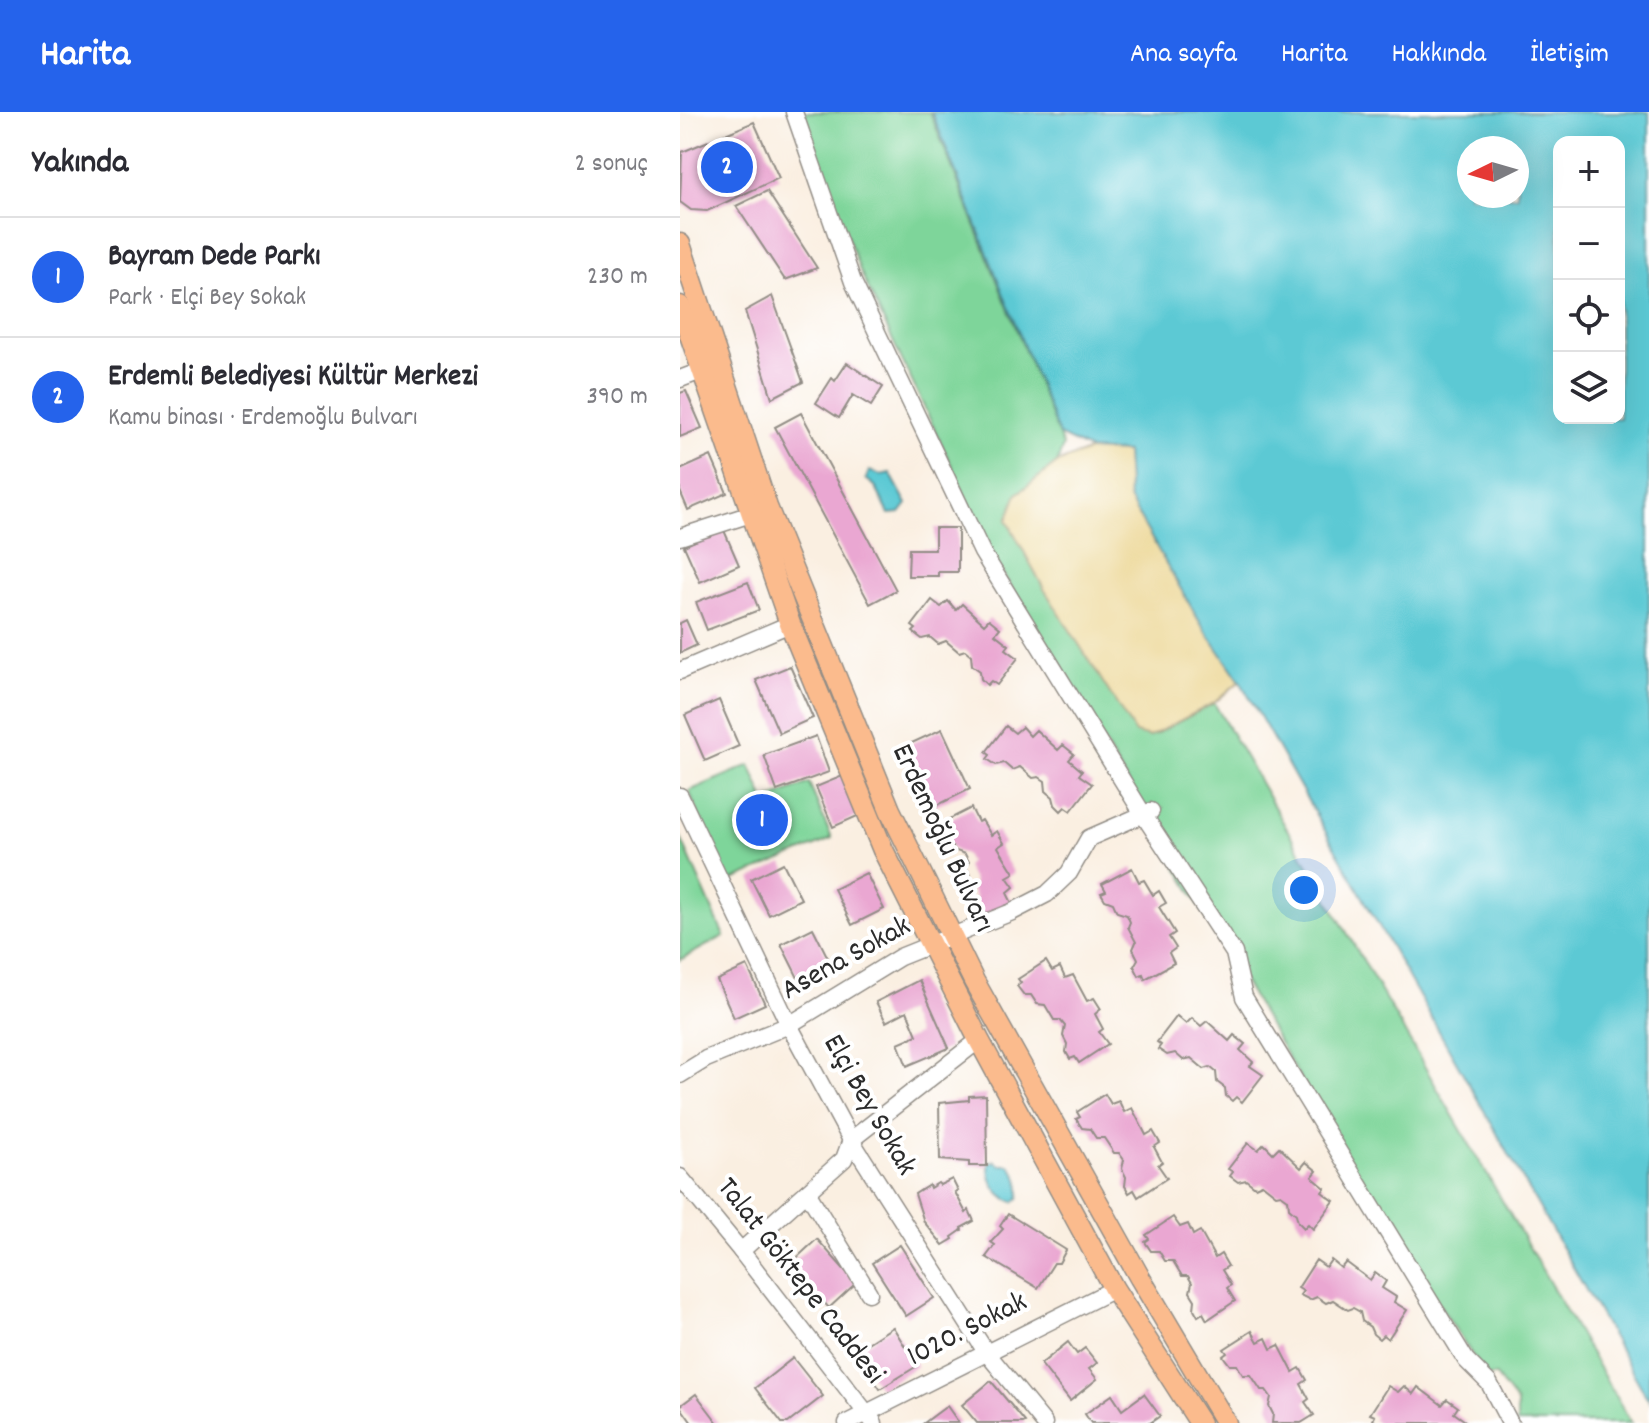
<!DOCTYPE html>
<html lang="tr">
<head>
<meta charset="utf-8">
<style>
	:root { --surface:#fff; --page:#f2f2f3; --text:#2b2b33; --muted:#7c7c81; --line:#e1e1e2; --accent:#2563eb }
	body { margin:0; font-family:Dekko,sans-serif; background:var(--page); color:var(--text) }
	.controls { position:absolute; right:24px; top:24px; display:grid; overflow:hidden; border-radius:16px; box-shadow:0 8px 32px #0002 }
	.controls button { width:72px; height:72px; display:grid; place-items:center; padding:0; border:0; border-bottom:2px solid var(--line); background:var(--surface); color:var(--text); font:40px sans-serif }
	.compass { position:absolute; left:777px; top:24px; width:72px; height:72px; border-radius:50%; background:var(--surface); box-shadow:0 8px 32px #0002; rotate:265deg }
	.you { position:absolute; left:624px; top:778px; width:28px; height:28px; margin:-20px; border:6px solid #fff; border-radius:50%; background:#1a73e8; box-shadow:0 0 0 12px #1a73e833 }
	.badge { display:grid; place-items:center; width:52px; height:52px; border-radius:50%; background:var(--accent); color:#fff; font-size:26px; font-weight:700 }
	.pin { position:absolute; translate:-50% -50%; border:4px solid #fff; box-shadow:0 2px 8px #0006 }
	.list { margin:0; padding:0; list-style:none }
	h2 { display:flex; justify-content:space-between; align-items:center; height:104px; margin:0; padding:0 32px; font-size:34px }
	h2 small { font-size:26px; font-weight:400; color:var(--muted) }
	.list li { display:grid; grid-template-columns:52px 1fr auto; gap:24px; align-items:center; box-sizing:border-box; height:120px; padding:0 32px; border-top:2px solid var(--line) }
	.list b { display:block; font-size:30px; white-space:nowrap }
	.list p { margin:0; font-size:26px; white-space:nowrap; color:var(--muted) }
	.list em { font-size:26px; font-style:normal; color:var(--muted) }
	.icon { flex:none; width:44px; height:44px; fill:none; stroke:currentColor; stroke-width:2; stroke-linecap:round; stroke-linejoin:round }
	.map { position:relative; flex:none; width:969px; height:1311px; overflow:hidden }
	header { display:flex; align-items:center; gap:48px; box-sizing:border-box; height:112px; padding:0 40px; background:var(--accent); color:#fff }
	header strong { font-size:38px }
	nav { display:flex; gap:44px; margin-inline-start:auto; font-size:28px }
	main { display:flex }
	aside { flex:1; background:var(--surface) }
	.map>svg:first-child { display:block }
	.green { fill:#7ed59a; stroke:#548062; stroke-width:2 }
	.sand { fill:#eeda9e; stroke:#8c8264; stroke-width:2 }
	.water { fill:#5cc9d4; stroke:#447a80; stroke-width:2; fill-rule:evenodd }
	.building { fill:#eaa7d2 }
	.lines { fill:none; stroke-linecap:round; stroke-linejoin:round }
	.minor-casing { stroke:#928d86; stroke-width:19 }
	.major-casing { stroke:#928d86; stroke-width:23 }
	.minor { stroke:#fff; stroke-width:16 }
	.major { stroke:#fbbb8d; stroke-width:20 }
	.labels { text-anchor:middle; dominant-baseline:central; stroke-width:8; stroke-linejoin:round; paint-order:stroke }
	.street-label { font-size:30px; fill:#2b2b2b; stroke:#fff }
</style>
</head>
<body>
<header>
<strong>Harita</strong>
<nav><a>Ana sayfa</a><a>Harita</a><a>Hakkında</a><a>İletişim</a></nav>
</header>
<main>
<aside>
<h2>Yakında<small>2 sonuç</small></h2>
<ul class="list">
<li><span class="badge">1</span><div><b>Bayram Dede Parkı</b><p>Park · Elçi Bey Sokak</p></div><em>230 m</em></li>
<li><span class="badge">2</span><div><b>Erdemli Belediyesi Kültür Merkezi</b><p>Kamu binası · Erdemoğlu Bulvarı</p></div><em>390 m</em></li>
</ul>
</aside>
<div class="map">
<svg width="969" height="1311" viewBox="0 0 969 1311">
	<rect width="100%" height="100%" fill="#fff"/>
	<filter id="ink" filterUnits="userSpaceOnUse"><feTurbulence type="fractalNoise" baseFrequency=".0125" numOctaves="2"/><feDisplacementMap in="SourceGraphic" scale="16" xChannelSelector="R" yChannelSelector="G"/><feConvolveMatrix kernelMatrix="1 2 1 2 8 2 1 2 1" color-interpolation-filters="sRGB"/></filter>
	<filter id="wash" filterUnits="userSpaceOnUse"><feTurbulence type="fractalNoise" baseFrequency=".006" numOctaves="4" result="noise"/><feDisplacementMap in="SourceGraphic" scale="32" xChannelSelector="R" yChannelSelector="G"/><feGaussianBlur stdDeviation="1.8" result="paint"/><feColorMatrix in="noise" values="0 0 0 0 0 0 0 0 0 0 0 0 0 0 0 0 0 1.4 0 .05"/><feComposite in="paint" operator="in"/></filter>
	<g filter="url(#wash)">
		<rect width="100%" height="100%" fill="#faefe1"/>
		<g class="green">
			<polygon points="121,0 250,0 383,334 377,351 337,382 470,625 534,591 951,1311 837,1311 837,1291 816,1264 806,1264 688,1083 445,666 306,433 277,365 181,161"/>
			<polygon points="70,653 85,689 129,671 152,727 46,771 9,679"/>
			<polygon points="0,724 44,824 0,848"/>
		</g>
		<polygon class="sand" points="410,338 446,340 449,387 521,512 560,569 534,591 469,625 455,621 364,477 327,408 337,382 377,351"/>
		<g class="water">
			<path d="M252 0H969V1289L560 569 521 512 449 387 446 340 410 338 379 323ZM939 30V306H879V30ZM837 36V84H789V36Z"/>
			<polygon points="189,359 201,363 210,361 227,392 220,401 209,402 195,374 186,367"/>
			<path d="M315 1049 320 1053H330C338 1064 342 1073 339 1087L334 1090C317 1084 308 1069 309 1051Z"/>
		</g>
		<g id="blocks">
			<g class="building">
				<polygon points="74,10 99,66 27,99 11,98 0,90 2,40"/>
				<polygon points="87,79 137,156 105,168 56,94"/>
				<polygon points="92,184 123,270 92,286 65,199"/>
				<polygon points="167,251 203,275 191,294 173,283 159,306 136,291 152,266 155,269"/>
				<polygon points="6,279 22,316 0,325 0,281"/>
				<polygon points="121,301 216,478 190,492 95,315"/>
				<polygon points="31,344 47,381 8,398 0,379 0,358"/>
				<polygon points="43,416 59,453 20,470 4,434"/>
				<polygon points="255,416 278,416 278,460 258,460 258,464 228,464 229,437 255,437"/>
				<polygon points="68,470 79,498 27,518 16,490"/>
				<polygon points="252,488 261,495 268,489 276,498 282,492 304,512 309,507 320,516 315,522 329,533 326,537 338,546 317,573 311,569 307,573 301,567 300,559 292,553 291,543 285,538 279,540 266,529 258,532 250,525 242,527 233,520 236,517 232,514"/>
				<polygon points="6,508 17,533 0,541 0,511"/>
				<polygon points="110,554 133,606 99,621 76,568"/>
				<polygon points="39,588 59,634 25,649 5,603"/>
				<polygon points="326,614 335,621 342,615 350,624 356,618 378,638 383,633 394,642 389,648 402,659 399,663 412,672 391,699 385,695 381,699 375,693 373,685 366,679 365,669 359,665 353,666 340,655 332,658 324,651 316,653 307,647 310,643 306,640"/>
				<polygon points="262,617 290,677 252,696 223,635"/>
				<polygon points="136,624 149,660 97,679 84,643"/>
				<polygon points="165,663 182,702 153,715 136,675"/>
				<polygon points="291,696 298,710 302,708 311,723 317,719 324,731 318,735 334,761 327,765 334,775 327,781 332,791 304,807 301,802 297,804 292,794 296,787 291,777 294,770 286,755 289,750 285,742 276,739 259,721 264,718 260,712"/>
				<polygon points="103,751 121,787 89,803 71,767"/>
				<polygon points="452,756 459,770 464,768 473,783 479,779 486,791 479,795 495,821 489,825 496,836 489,841 494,851 465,867 463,862 459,864 454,854 458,847 453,837 456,830 448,815 450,810 447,803 437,800 433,791 425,788 421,781 426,779 422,772"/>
				<polygon points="186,761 204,797 172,813 154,777"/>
				<polygon points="133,816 151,852 119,868 101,832"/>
				<polygon points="366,849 372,859 380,855 385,866 393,863 407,889 414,886 421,897 415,902 423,917 419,920 428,932 399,951 395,945 390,947 386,940 387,932 383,924 385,914 380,908 374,908 365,893 357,892 351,883 344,883 337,874 341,871 338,867"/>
				<polygon points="67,854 85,892 54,906 37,868"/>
				<polygon points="239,868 269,936 227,954 218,931 237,923 227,899 206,910 196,890"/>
				<polygon points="497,904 506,912 512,906 521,914 527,909 549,929 554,923 565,932 560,938 573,950 570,954 583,963 562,990 556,985 552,989 546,984 545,976 537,970 536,960 530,955 524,957 511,946 503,948 495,941 487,943 478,937 481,933 477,930"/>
				<polygon points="425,982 431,992 439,989 444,1000 452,996 466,1023 473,1019 480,1031 474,1035 482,1050 478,1053 487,1066 458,1085 454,1078 449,1081 445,1074 446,1065 442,1057 444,1048 439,1041 434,1041 424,1026 416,1026 410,1017 402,1016 396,1007 400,1005 397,1000"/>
				<polygon points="306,983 307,1054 289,1054 289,1050 260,1048 259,991 289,988 289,984"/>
				<polygon points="568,1031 578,1038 584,1032 593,1041 599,1035 621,1056 626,1050 637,1059 632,1065 645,1076 642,1080 654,1089 633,1117 628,1112 624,1116 618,1110 616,1102 609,1096 608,1087 601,1082 596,1083 582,1072 575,1075 566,1068 558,1070 550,1064 553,1060 548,1057"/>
				<polygon points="272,1067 278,1079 275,1080 286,1101 289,1098 294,1109 281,1116 282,1118 272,1125 273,1127 263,1133 244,1110 235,1082 249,1073 250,1076 258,1071 260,1073"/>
				<polygon points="328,1102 386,1138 379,1151 374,1151 358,1176 306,1145 315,1133 311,1130 323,1117 320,1114"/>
				<polygon points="493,1105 500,1115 508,1112 513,1123 520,1119 535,1146 541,1142 548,1154 542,1158 551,1173 547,1176 555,1189 527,1208 523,1201 518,1204 514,1197 515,1188 510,1180 512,1171 508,1164 502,1164 493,1149 485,1149 479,1139 471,1139 465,1130 469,1127 466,1123"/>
				<polygon points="137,1127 176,1171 149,1196 110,1152"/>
				<polygon points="220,1133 254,1186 226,1204 192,1151"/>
				<polygon points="636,1148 646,1155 651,1148 661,1156 666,1150 690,1168 695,1161 706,1169 702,1176 716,1185 714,1190 727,1198 708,1227 703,1223 699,1227 693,1222 690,1215 682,1209 680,1200 673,1196 668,1198 653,1188 646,1191 637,1185 630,1188 620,1183 623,1179 618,1176"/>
				<polygon points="213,1215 237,1254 200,1277 175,1239"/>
				<polygon points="572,1219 578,1230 586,1226 591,1237 599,1233 613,1260 620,1256 627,1268 621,1272 629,1287 625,1290 634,1303 621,1311 592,1311 593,1302 589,1294 591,1285 586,1278 581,1278 571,1263 563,1263 557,1253 550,1253 543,1244 547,1241 544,1237"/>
				<polygon points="388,1230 397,1242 405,1236 417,1251 409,1257 417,1267 390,1289 361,1252"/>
				<polygon points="113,1246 143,1284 108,1311 102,1311 75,1276"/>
				<polygon points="311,1269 345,1310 343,1311 297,1311 282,1293"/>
				<polygon points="708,1274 718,1280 724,1274 733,1282 738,1275 762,1293 767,1287 778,1295 774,1301 788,1311 697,1311 693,1308 695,1304 690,1302"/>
				<polygon points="16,1282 38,1311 12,1311 0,1294"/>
				<polygon points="464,1282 480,1304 470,1311 411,1311 405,1302 432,1283 442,1298"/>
				<polygon points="267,1294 279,1311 244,1311"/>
			</g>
		</g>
	</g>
	<g filter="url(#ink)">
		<use href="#blocks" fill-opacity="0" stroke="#928d86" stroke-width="2"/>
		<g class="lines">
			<defs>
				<g id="minor">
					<polyline points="114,0 173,170 302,440 463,702 554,841 564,885 786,1248 809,1271 830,1311"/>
					<polyline points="0,267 21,259"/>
					<polyline points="0,425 71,402"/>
					<polyline points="0,559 110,512"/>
					<polyline points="0,684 109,913 171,1028 306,1240 364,1311"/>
					<polyline points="0,963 26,947 109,913 220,845 332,800 367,782 389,761 409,726 471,699"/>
					<polyline points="0,1065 61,1139 194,1311"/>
					<polyline points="127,1080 189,1181"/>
					<polyline points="61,1139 164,1047 171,1028 299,928"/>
					<polyline points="167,1311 434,1177"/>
				</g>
				<g id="major">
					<polyline points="0,132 87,395 210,698 294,869 460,1166 546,1311"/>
					<polyline points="0,194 110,512 203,738 299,928 434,1177 520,1311"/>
				</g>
			</defs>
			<use href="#minor" class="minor-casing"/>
			<use href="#major" class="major-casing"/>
			<use href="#minor" class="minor"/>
			<use href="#major" class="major"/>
		</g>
	</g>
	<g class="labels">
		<g class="street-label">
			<text transform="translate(261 727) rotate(65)">Erdemoğlu Bulvarı</text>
			<text transform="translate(167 848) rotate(-29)">Asena Sokak</text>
			<text transform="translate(188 994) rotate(60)">Elçi Bey Sokak</text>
			<text transform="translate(119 1170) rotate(52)">Talat Göktepe Caddesi</text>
			<text transform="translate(288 1219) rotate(-27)">1020. Sokak</text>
		</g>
	</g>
</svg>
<div class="controls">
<button>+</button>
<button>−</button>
<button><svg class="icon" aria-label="locate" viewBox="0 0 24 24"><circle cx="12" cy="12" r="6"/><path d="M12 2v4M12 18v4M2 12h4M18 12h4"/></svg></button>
<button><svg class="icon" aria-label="layers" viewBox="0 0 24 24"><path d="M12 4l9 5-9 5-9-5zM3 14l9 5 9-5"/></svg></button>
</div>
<svg class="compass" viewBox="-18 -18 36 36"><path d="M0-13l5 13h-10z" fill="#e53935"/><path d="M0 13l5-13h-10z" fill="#7c7c81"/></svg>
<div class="you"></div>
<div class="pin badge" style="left:82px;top:708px">1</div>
<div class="pin badge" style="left:47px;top:55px">2</div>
</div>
</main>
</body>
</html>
